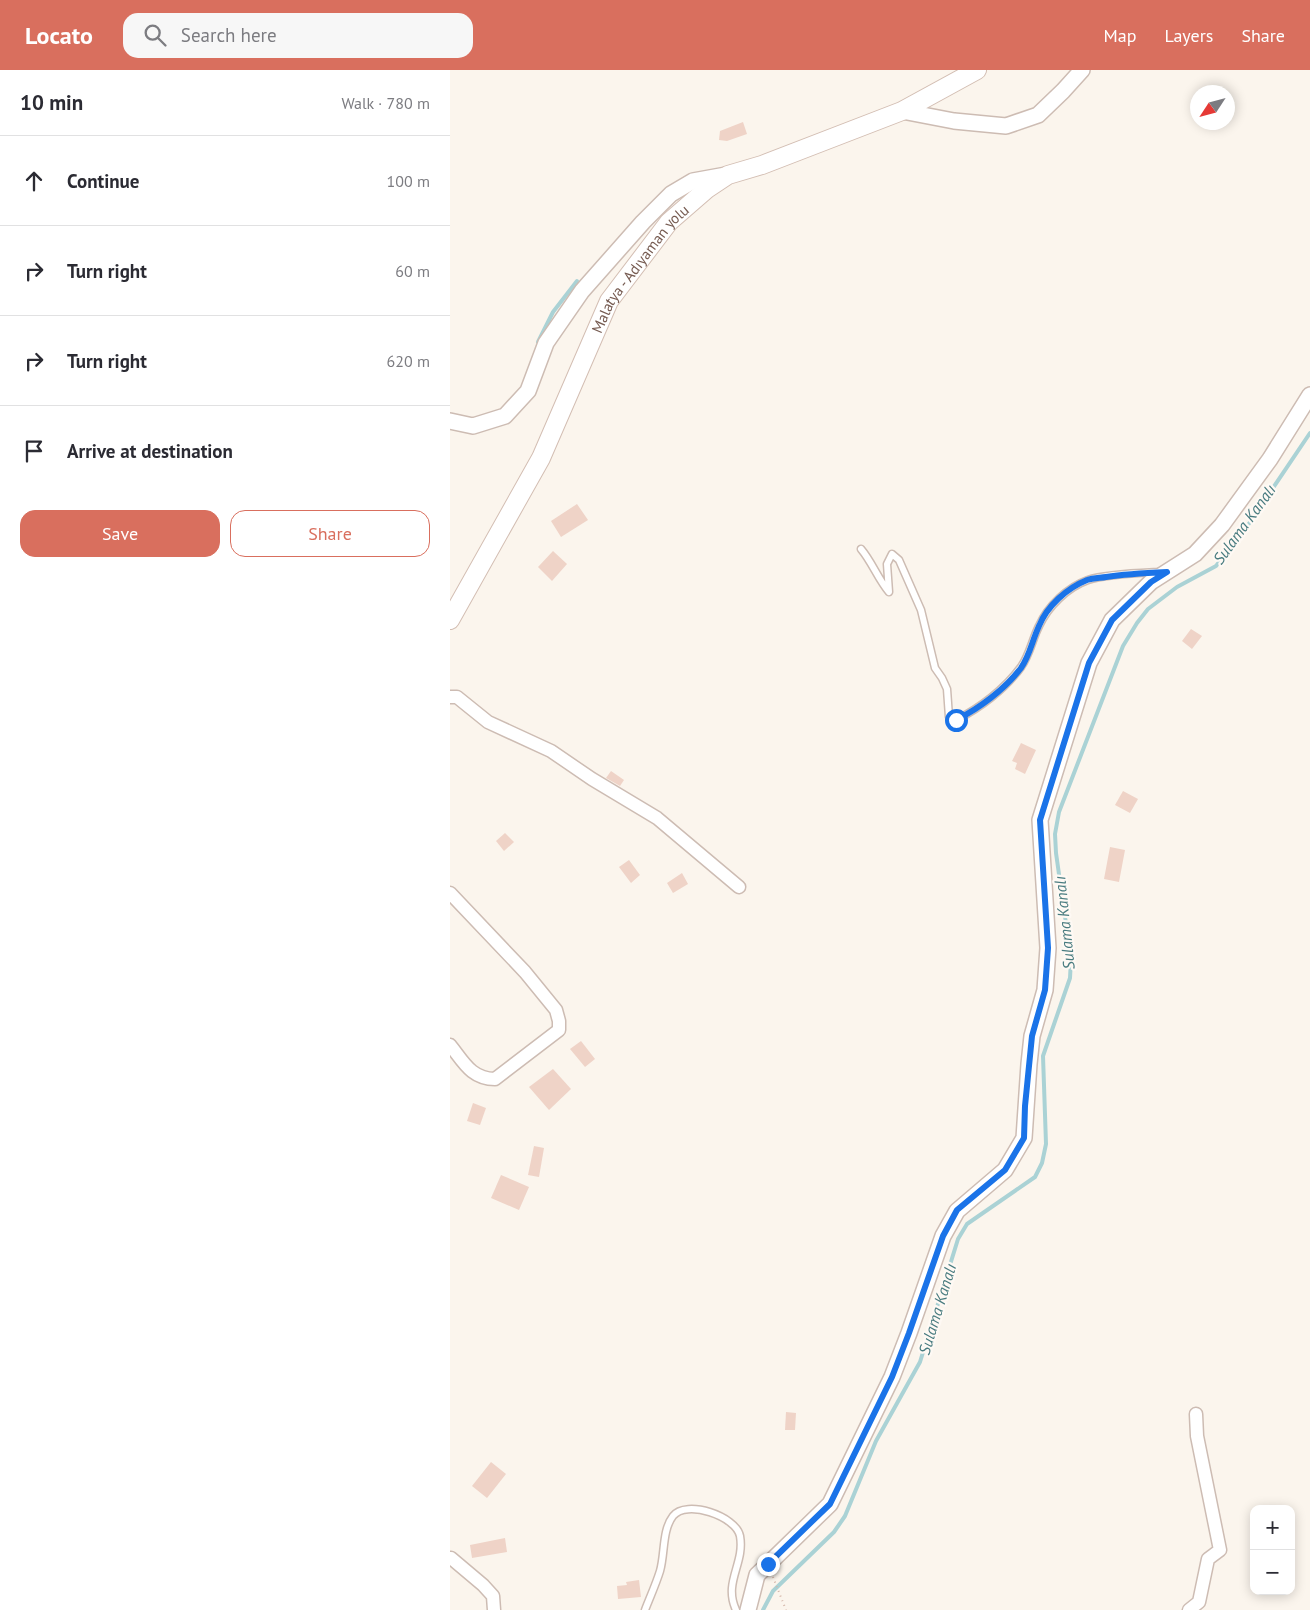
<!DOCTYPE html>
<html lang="en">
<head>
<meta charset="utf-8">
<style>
	:root { --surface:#fff; --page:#f7f7f7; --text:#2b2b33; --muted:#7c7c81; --line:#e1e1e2; --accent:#d96f5e }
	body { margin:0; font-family:"PT Sans",sans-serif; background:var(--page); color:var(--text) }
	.controls { position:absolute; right:15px; bottom:15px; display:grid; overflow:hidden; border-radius:10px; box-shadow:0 2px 12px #0003 }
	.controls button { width:45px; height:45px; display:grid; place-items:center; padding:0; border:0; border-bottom:1px solid var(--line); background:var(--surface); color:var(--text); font:25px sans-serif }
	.compass { position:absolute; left:740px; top:15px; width:45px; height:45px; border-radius:50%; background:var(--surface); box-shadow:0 2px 12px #0003; rotate:234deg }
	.stop { position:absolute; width:15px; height:15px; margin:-11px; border:4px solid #1a73e8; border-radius:50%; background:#fff }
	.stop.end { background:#1a73e8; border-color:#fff; box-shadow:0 1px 5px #0008 }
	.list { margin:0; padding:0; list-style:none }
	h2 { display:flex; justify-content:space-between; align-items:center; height:65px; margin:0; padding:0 20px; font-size:21px }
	h2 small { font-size:16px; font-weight:400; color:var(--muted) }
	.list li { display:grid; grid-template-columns:32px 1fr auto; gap:15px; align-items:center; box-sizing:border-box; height:90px; padding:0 20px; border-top:1px solid var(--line) }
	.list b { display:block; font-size:19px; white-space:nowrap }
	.list em { font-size:16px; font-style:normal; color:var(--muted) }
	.actions { display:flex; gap:10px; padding:15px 20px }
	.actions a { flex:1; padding:11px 0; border:1px solid var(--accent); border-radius:15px; text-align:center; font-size:18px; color:var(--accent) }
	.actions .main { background:var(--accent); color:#fff }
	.icon { flex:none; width:28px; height:28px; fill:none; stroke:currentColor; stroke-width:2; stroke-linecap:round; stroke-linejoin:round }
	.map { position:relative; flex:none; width:860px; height:1540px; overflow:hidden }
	header { display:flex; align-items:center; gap:30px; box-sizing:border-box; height:70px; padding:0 25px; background:var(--accent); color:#fff }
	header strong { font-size:24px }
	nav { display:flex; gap:28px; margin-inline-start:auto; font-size:18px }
	.search { width:350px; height:45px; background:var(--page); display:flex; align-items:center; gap:12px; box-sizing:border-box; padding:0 18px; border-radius:15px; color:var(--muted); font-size:19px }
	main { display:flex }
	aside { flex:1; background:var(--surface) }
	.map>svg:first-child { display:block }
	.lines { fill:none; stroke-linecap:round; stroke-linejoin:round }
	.stream { stroke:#aad2d5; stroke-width:4 }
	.building { fill:#efd3c7 }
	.service-casing { stroke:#cdbcb3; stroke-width:9 }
	.minor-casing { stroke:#cdbcb3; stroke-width:15 }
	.tertiary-casing { stroke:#cdbcb3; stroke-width:18 }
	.secondary-casing { stroke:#d3beb3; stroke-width:20 }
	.path { stroke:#d4b6a9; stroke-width:2; stroke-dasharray:1 4; stroke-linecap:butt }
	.service { stroke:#fff; stroke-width:6 }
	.minor { stroke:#fff; stroke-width:12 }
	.tertiary { stroke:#fff; stroke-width:15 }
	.secondary { stroke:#fff; stroke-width:18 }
	.route { stroke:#1a73e8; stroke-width:6 }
	.labels { text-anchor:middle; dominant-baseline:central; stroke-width:4.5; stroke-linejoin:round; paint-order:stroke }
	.street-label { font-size:15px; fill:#765b51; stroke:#fef9f4 }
	.water-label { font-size:16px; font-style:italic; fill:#487b7f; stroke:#fef9f4 }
</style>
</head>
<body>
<header>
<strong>Locato</strong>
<div class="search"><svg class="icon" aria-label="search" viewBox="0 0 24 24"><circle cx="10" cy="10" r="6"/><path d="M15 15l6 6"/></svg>Search here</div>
<nav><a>Map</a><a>Layers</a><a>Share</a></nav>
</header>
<main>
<aside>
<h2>10 min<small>Walk · 780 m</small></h2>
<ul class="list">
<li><svg class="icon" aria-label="ahead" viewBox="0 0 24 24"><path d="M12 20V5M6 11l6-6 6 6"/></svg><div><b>Continue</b></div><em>100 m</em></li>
<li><svg class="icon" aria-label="right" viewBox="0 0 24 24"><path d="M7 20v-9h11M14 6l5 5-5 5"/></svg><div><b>Turn right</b></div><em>60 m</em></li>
<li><svg class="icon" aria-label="right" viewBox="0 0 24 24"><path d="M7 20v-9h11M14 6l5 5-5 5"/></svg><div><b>Turn right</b></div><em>620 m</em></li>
<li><svg class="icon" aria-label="arrive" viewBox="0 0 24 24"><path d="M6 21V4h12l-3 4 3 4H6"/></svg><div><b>Arrive at destination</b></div></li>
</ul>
<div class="actions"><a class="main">Save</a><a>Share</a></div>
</aside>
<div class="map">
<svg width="860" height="1540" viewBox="0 0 860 1540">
	<rect width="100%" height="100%" fill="#fbf5ed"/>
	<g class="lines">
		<g class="stream">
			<polyline points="88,272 103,242 127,211"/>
			<polyline points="313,1540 323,1521 384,1462 395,1446 426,1371 470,1292 508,1169 517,1154 585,1107 592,1093 596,1074 593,986 620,908 621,889 606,783 605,764 609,742 673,576 687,553 698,539 727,517 766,496 798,455 860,363"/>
		</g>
	</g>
	<g class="building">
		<polygon points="293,52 297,64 277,71 269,70 270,61"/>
		<polygon points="127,434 138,450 111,467 101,451"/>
		<polygon points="103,481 117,494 102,511 88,497"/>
		<polygon points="741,559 752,566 742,579 732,571"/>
		<polygon points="571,673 586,680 575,704 565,699 567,693 562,691"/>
		<polygon points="161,701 174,710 170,716 156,708"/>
		<polygon points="673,721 688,729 680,743 665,735"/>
		<polygon points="55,763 64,772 54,781 46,771"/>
		<polygon points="660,777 675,780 669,812 654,809"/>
		<polygon points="179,790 190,805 181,813 169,797"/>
		<polygon points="232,803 238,814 223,823 217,813"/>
		<polygon points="131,971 145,989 135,997 120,979"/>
		<polygon points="103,999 121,1019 99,1040 79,1017"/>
		<polygon points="23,1033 36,1038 30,1055 17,1051"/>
		<polygon points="84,1076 94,1078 89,1107 78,1105"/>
		<polygon points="51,1105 79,1117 69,1140 41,1128"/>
		<polygon points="336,1342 346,1343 345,1360 335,1360"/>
		<polygon points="41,1392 56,1404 37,1428 22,1416"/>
		<polygon points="55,1468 57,1482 22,1488 20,1475"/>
		<polygon points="189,1510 191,1527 168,1529 167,1516 177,1515 176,1512"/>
	</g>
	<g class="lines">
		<defs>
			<g id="service">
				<path d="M411 479C422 492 428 509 439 522L437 494 442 484 449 490 471 540 485 598 492 608 497 619 499 647 506 650C530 638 555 619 571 597 580 584 582 570 589 556 598 536 618 517 638 510 656 504 690 503 710 502"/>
				<path d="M195 1540C200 1527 206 1514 210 1501 215 1484 212 1460 223 1446 236 1429 286 1446 290 1466 295 1494 273 1512 286 1540"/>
			</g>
			<g id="minor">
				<polyline points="0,627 7,627 38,652 101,681 142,709 207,748 289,817"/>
				<path d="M0 823 75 902 106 940 109 951V960L45 1009C21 1009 13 991 0 975"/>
				<polyline points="1,1488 33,1515 43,1526 44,1540"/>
				<polyline points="739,1540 749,1532 758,1489 770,1480 747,1366 746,1344"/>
			</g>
			<g id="tertiary">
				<polyline points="452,41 504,51 556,56 588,45 613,21 632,0"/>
				<polyline points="0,351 23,356 55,346 78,321 96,273 132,221 193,152 221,124 243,111 276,105"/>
				<polyline points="298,1540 307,1505 380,1434 442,1307 459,1263 493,1166 507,1141 555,1100 574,1068 579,994 582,966 595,920 598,878 590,750 639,593 662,550 701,512 745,484 772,455 820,389 860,325"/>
			</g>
			<g id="secondary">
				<path id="s1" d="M0 550 91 388 159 231 219 152 257 119 278 105 312 95 452 41 527 0"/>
			</g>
		</defs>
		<use href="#service" class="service-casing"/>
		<use href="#minor" class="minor-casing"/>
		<use href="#tertiary" class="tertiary-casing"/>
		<use href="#secondary" class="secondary-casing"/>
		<polyline class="path" points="323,1507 336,1540"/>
		<use href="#service" class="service"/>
		<use href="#minor" class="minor"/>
		<use href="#tertiary" class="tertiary"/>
		<use href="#secondary" class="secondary"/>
	</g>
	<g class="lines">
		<path class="route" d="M318 1494 380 1434 442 1307 459 1263 493 1166 507 1140 555 1100 574 1068 575 1036 582 966 595 920 598 878 590 750 639 593 662 550 701 512 717 502C696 503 676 504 656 507 650 508 643 508 637 510 617 518 597 536 589 556 582 571 580 585 571 598 555 619 530 638 506 650"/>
	</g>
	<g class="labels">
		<g class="street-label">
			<text stroke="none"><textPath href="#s1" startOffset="401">Malatya - Adıyaman yolu</textPath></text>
		</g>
		<g class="water-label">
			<text transform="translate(794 454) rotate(-54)">Sulama Kanalı</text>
			<text transform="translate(614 853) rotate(-96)">Sulama Kanalı</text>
			<text transform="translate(487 1239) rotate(-73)">Sulama Kanalı</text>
		</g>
	</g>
</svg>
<div class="controls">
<button>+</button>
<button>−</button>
</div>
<svg class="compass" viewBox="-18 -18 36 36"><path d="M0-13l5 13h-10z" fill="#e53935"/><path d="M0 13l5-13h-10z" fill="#7c7c81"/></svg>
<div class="stop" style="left:506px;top:650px"></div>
<div class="stop end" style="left:318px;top:1494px"></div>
</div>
</main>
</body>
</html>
